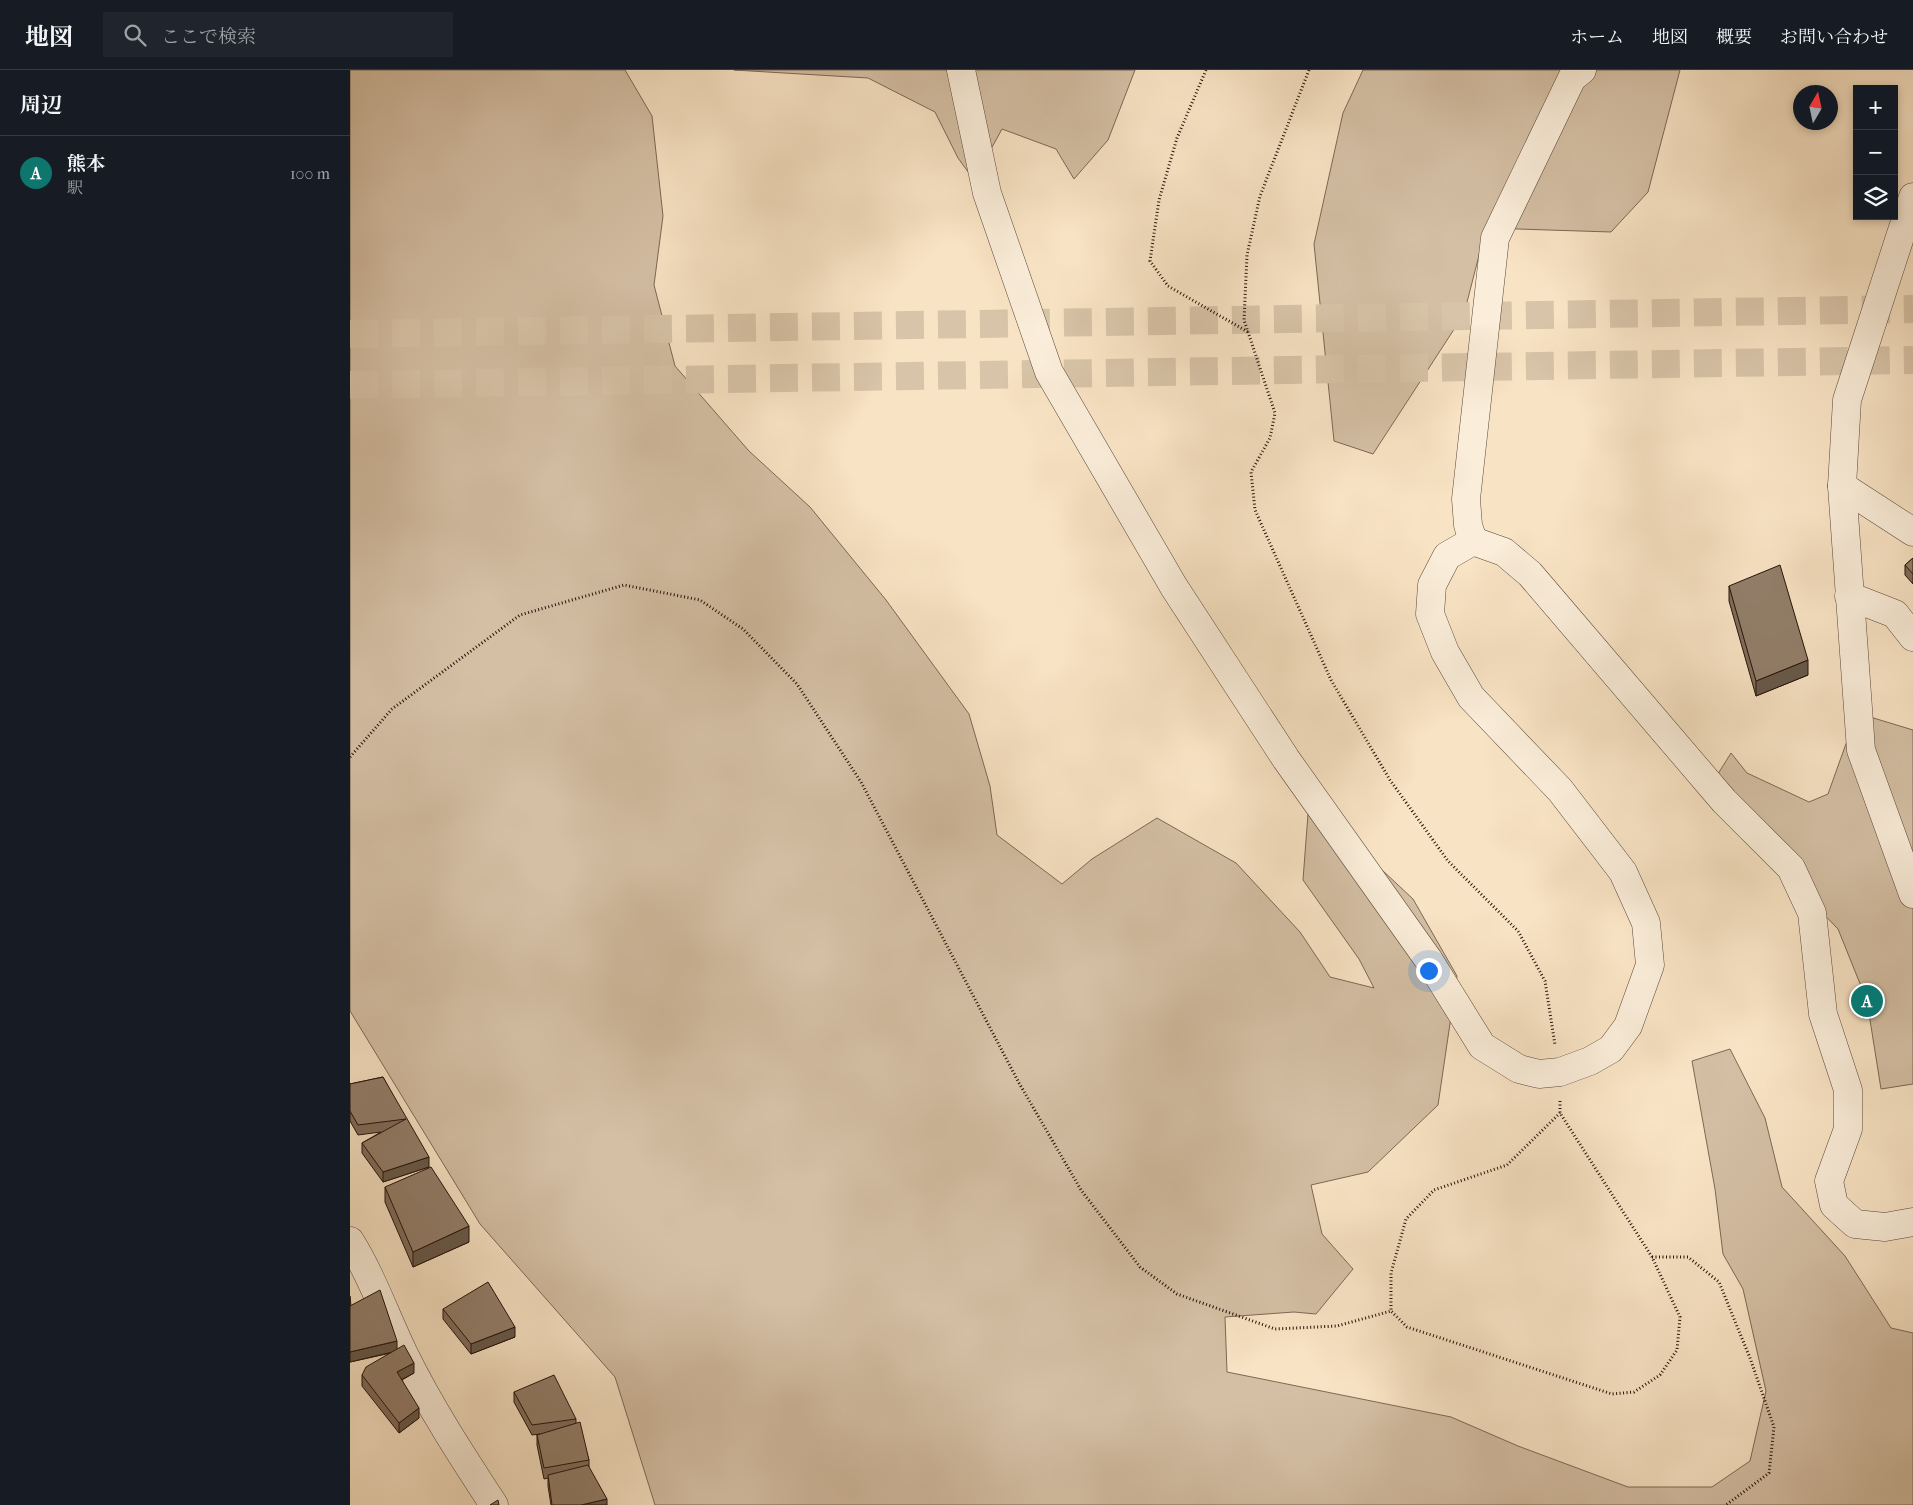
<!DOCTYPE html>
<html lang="ja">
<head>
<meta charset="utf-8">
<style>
	:root { --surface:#171b24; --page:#20242c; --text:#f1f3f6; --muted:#9ea1a6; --line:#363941; --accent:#0f766e }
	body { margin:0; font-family:"IM FELL French Canon","Noto Serif JP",serif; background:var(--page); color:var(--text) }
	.controls { position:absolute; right:15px; top:15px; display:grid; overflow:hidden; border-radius:0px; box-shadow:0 2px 8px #0003 }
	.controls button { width:45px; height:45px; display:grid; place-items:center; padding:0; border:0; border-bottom:1px solid var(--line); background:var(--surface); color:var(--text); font:25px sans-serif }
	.compass { position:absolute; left:1443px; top:15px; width:45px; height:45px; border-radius:50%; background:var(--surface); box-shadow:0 2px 8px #0003; rotate:9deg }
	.you { position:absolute; left:1078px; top:900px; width:18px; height:18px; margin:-12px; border:4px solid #fff; border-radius:50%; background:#1a73e8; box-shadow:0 0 0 8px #1a73e833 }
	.badge { display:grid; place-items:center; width:32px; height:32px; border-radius:50%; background:var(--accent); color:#fff; font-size:16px; font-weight:700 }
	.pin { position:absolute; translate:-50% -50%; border:2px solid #fff; box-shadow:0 1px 5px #0006 }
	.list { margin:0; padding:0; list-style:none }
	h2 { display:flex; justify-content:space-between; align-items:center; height:65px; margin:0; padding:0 20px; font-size:21px }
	h2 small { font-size:16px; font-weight:400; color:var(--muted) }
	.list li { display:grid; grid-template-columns:32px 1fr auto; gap:15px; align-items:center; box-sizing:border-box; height:75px; padding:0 20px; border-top:1px solid var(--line) }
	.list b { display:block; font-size:19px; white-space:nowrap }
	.list p { margin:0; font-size:16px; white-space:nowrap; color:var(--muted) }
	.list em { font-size:16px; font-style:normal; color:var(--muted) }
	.icon { flex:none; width:28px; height:28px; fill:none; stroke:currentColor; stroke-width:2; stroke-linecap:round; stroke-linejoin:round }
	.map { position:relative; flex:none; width:1563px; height:1435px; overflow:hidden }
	header { display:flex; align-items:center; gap:30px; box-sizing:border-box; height:70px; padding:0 25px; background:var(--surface); border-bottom:1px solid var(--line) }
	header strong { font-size:24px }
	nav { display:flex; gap:28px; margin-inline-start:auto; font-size:18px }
	.search { width:350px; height:45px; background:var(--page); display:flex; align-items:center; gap:12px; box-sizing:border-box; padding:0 18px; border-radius:0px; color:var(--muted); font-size:19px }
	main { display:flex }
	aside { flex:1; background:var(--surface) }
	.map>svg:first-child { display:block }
	.green { fill:#d4bfa4; stroke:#7c6856 }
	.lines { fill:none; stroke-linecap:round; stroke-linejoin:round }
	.major-tunnel { stroke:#d8c4a8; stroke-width:28; stroke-dasharray:28 14; stroke-linecap:butt }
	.minor-casing { stroke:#594638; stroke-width:29 }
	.path { stroke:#241109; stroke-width:3; stroke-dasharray:1 2.5; stroke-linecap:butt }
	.minor { stroke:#faedd9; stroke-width:28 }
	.wall { fill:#7e6c5b; stroke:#241109 }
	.shaded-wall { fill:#66584a; stroke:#241109 }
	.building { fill:#927e6a; stroke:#241109 }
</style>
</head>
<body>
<header>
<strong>地図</strong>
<div class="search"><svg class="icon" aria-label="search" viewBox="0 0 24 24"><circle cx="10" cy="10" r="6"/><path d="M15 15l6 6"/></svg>ここで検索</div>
<nav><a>ホーム</a><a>地図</a><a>概要</a><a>お問い合わせ</a></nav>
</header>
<main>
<aside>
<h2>周辺<small></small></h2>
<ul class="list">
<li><span class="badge">A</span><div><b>熊本</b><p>駅</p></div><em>100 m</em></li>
</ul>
</aside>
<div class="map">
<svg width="1563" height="1435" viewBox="0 0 1563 1435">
	<rect width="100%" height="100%" fill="#f8e3c4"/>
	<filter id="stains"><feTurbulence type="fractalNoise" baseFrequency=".004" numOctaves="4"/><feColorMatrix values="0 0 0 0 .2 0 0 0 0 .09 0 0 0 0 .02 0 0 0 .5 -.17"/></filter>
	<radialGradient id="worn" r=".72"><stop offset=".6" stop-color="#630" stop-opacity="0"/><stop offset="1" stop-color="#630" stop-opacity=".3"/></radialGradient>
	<g class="green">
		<polygon points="0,0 275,0 302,46 313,146 304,215 325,296 399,381 460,437 536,530 619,644 640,716 647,765 712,814 742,789 807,748 886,793 950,862 980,907 1024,918 1009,889 953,810 958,744 1015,784 1063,829 1107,906 1088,1035 1018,1102 961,1115 972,1164 1003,1199 966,1244 944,1242 875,1247 877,1302 1101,1347 1168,1376 1278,1417 1362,1417 1400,1391 1416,1321 1393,1219 1373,1184 1365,1119 1342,991 1380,979 1415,1048 1432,1117 1495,1186 1541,1258 1563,1263 1563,1435 305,1435 265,1307 130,1154 0,941"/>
		<polygon points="384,0 785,0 758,70 724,109 706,79 652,59 624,110 608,88 585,42 518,8"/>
		<polygon points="1013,0 1330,0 1298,122 1261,162 1136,158 1114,244 1023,384 984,371 964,174 993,43"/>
		<polygon points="1507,643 1563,660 1563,1014 1531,1019 1517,931 1488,859 1433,802 1361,715 1381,683 1397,703 1459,732 1478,724"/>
	</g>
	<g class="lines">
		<g class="major-tunnel">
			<polyline points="0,264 1563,239"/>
			<polyline points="0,315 1563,290"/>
		</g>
		<defs>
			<g id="minor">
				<polyline points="611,0 637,123 699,302 824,517 936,689 1078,889 1132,976 1169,999 1189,1004 1210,1002 1240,991 1261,979 1278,956 1300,895 1296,853 1273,802 1210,720 1121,627 1095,582 1080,544 1082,515 1097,486 1123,471 1154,482 1180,504 1374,731 1441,798 1462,843 1473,944 1498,1020 1498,1059 1479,1111 1484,1135 1505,1154 1535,1157 1563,1152"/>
				<polyline points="1563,127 1497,330 1492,416 1511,680 1563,824"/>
				<polyline points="1492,416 1563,462"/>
				<polyline points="1123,471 1118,455 1116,429 1145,168 1222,8 1232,0"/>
				<polyline points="1499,526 1545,544 1563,567"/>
				<path d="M0 1171C22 1206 36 1247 54 1284 80 1337 112 1386 144 1435"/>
			</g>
		</defs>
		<use href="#minor" class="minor-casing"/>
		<g class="path">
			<polyline points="856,0 827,68 809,130 800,191 818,216 898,262"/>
			<polyline points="959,0 910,126 897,185 894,250 925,343 920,368 901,402 905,440 981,610 1040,710 1098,791 1168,861 1195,911 1205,975"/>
			<polyline points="0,687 42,639 170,545 274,515 350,530 393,559 447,614 511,712 669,1013 731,1120 790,1197 827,1224 925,1259 987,1256 1041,1241"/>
			<polyline points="1210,1031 1210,1043 1302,1187 1330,1247 1327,1280 1310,1305 1284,1322 1262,1324 1057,1257 1041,1241 1041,1203 1056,1149 1084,1120 1157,1095 1210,1043"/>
			<polyline points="1302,1187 1338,1187 1369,1212 1400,1288 1424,1357 1419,1403 1376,1435"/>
		</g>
		<use href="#minor" class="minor"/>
	</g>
	<g class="wall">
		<polygon points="1563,488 1563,514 1555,505 1555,495"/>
		<polygon points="1379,516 1458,605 1406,626 1379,531"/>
		<polygon points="33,1007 79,1097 33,1112 12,1083 12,1073 31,1062 8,1065 0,1051 0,1014"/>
		<polygon points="35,1117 119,1172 63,1197 35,1132"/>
		<polygon points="0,1226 1,1236 47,1279 64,1303 52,1310 69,1348 49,1363 12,1316 12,1305 41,1283 0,1292"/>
		<polygon points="93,1239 165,1267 121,1284 93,1249"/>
		<polygon points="164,1322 226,1349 226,1353 239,1390 239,1398 257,1435 201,1435 198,1416 198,1408 194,1409 187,1375 187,1365 190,1364 182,1365 164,1332"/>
	</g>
	<g class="shaded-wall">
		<polygon points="1458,590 1458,605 1406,626 1406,611"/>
		<polygon points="79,1087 79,1097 33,1112 33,1102"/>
		<polygon points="119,1156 119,1172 63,1197 63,1182"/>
		<polygon points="165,1257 165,1267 121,1284 121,1274"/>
		<polygon points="47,1271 47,1281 0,1292 0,1282"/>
		<polygon points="64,1293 64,1303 47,1312 47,1302"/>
		<polygon points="69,1338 69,1348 49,1363 49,1353"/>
		<polygon points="257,1429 257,1435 231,1435"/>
	</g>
	<g class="building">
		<polygon points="1563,488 1563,504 1555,495"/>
		<polygon points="1430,495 1458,590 1406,611 1379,516"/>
		<polygon points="33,1007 79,1087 33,1102 12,1073 56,1049 8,1055 0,1041 0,1014"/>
		<polygon points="81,1097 119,1156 63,1182 35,1117"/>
		<polygon points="138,1212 165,1257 121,1274 93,1239"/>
		<polygon points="30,1220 47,1271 0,1282 0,1236"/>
		<polygon points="54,1275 64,1293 47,1302 69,1338 49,1353 12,1305 16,1297"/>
		<polygon points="204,1305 226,1349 182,1355 164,1322"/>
		<polygon points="230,1352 239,1390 194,1398 187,1365"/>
		<polygon points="238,1395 257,1429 231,1435 202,1435 198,1405"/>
		<polygon points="148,1430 149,1435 140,1435"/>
	</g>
	<rect width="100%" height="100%" filter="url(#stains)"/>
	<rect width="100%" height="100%" fill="url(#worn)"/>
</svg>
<div class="controls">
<button>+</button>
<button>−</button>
<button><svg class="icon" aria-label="layers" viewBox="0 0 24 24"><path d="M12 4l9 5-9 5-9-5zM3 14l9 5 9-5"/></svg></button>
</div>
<svg class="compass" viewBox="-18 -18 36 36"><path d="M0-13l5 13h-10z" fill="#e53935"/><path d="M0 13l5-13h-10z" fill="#9ea1a6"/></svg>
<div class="you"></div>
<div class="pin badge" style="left:1517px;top:931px">A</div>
</div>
</main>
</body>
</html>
